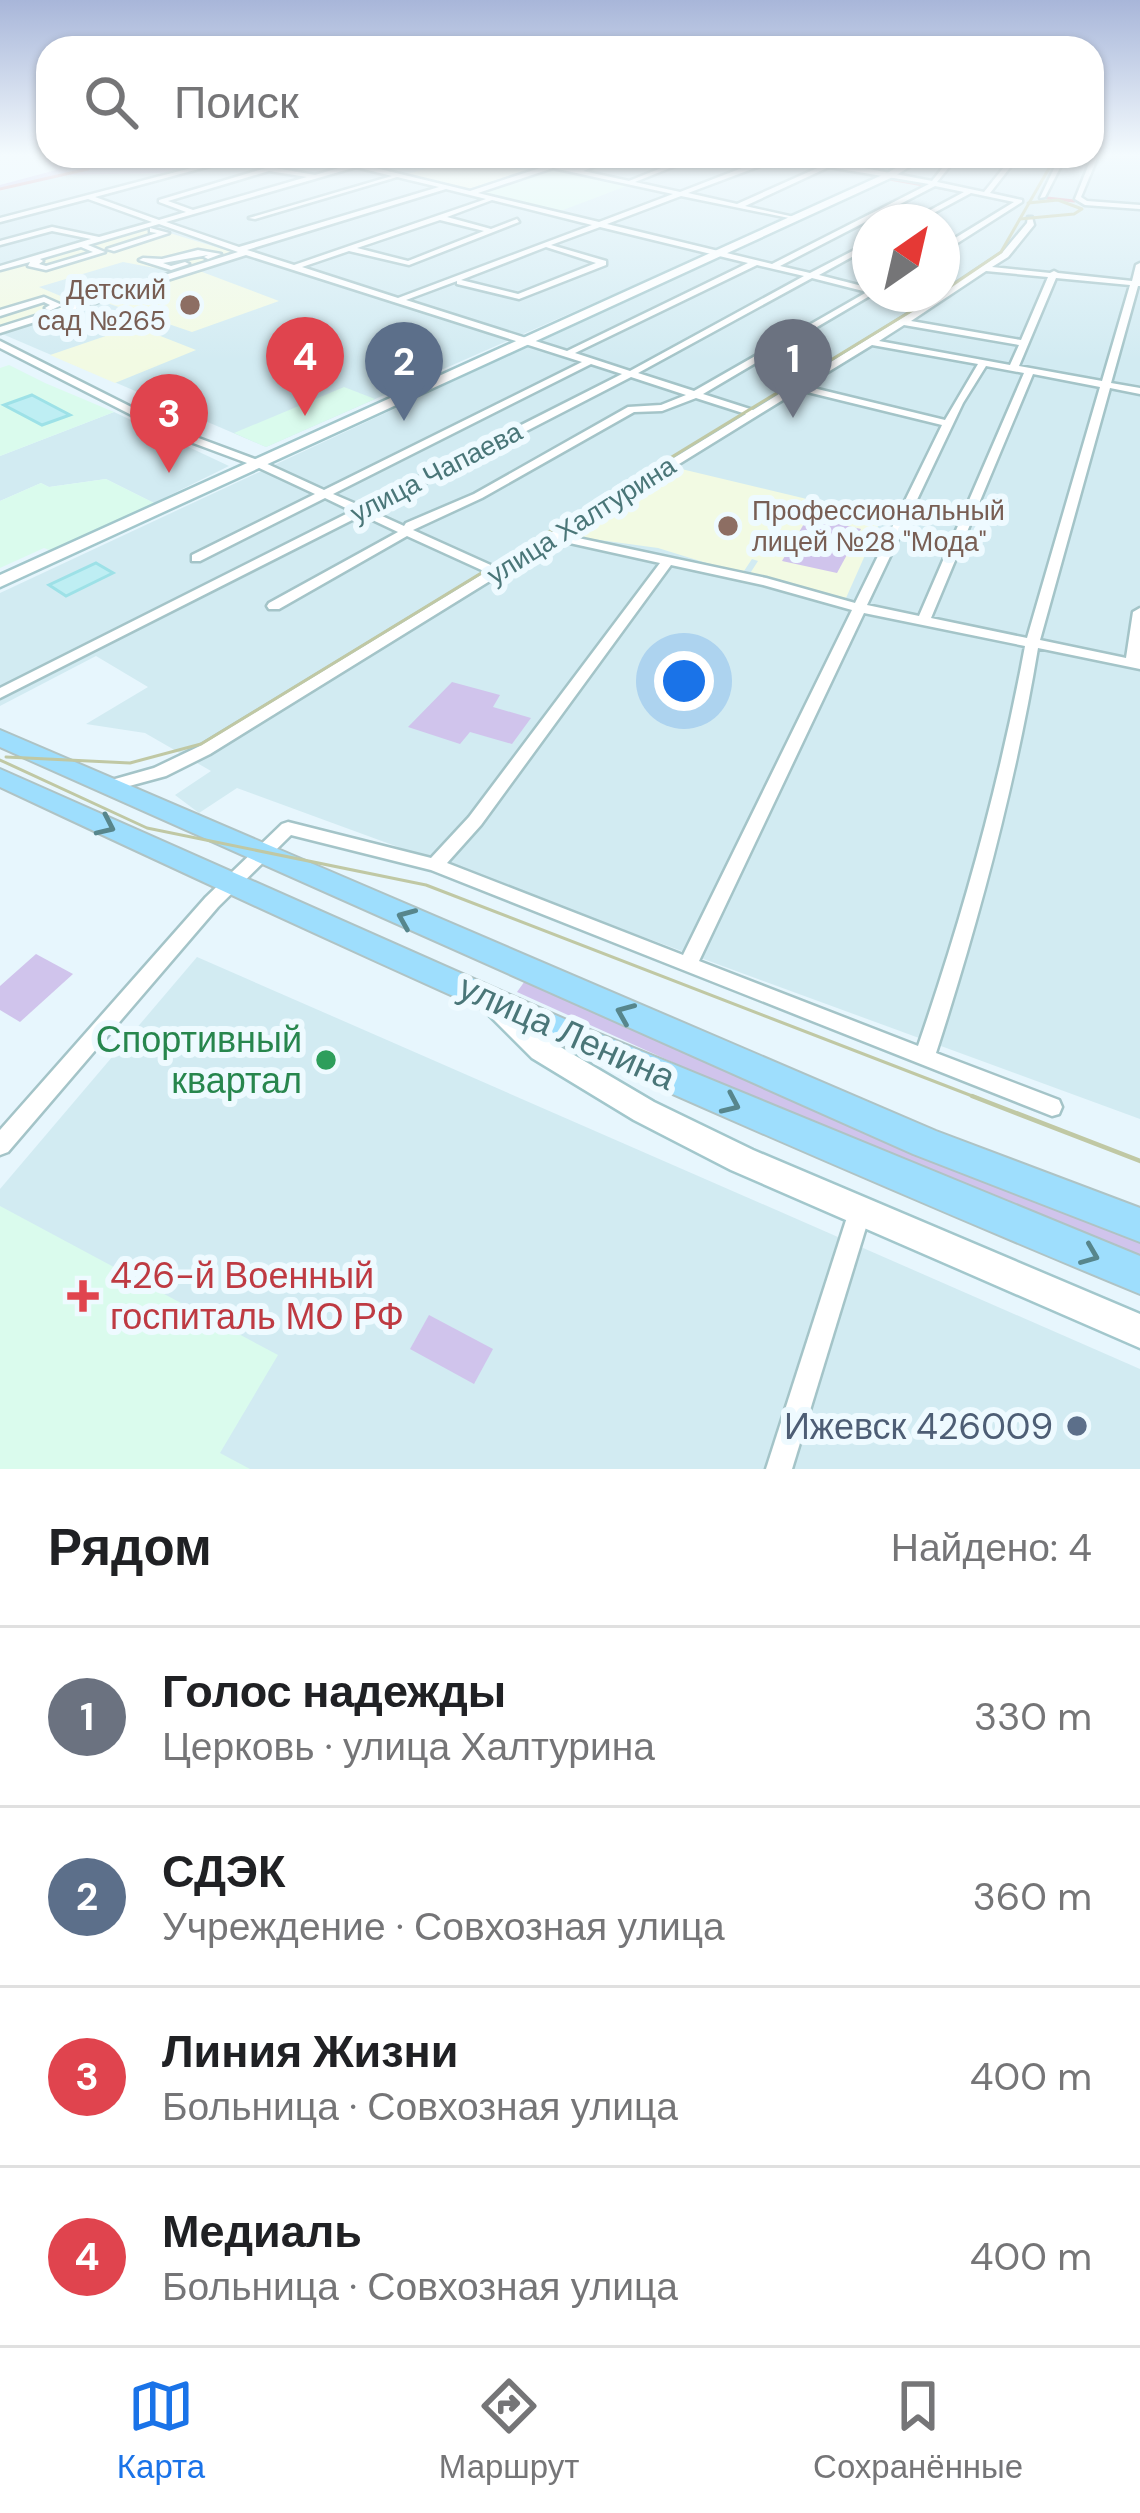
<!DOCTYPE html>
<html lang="ru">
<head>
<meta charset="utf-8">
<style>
	:root { --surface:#fff; --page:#f2f2f2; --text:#202124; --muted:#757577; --line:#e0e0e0; --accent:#1a73e8 }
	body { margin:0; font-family:"DM Sans",sans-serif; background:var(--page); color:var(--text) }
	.compass { position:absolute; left:852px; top:204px; width:108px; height:108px; border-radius:50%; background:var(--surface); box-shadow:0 3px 9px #0004; rotate:34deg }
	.you { position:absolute; left:684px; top:681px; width:42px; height:42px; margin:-30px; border:9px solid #fff; border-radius:50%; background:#1a73e8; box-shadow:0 0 0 18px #1a73e833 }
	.badge { display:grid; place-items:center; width:78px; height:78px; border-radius:50%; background:var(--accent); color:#fff; font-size:39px; font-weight:700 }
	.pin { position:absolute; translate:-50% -99px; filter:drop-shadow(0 3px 6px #0008) }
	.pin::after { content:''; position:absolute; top:63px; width:42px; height:36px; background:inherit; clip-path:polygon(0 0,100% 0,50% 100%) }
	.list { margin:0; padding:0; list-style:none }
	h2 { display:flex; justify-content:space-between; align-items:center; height:156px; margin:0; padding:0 48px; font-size:51px }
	h2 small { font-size:39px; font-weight:400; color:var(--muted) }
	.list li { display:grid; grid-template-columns:78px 1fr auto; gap:36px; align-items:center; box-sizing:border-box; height:180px; padding:0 48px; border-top:3px solid var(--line) }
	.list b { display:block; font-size:45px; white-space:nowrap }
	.list p { margin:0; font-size:39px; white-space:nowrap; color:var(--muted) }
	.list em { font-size:39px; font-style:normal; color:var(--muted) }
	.icon { flex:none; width:66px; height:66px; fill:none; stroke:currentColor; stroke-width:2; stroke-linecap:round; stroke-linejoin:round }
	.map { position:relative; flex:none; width:1140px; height:1469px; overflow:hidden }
	.search { position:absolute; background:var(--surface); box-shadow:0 3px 9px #0004; left:36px; right:36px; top:36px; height:132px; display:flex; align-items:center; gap:30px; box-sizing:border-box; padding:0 42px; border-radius:36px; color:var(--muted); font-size:45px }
	.sheet { height:876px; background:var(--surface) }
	nav { display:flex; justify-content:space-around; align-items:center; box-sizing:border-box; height:168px; border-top:3px solid var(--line); background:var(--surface); font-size:33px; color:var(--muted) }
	nav a { display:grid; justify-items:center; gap:6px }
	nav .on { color:var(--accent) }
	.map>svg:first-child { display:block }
	.residential { fill:#d2ebf2; fill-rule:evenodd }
	.education { fill:#f2fae3 }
	.medical { fill:#dafbed }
	.green { fill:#d0c4ec }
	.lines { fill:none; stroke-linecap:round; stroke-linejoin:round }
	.stream { stroke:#daa0a9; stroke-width:3 }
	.building { fill:#beeef3; stroke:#9de1e7; stroke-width:3 }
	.street-casing { stroke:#a4c4c8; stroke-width:5 }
	.secondary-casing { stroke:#a2c7cc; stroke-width:5 }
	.primary-casing { stroke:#afc3c4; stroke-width:4 }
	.street { fill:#fff; fill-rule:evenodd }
	.secondary { fill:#fff; fill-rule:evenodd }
	.primary { fill:#9edefd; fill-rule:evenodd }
	.tram-far1 { stroke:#c0c8a4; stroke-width:3 }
	.tram { stroke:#c0c8a4; stroke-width:4.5 }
	.oneway { stroke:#57868c }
	.education-dot { fill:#8d6e63; stroke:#eefaff; stroke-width:4.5 }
	.leisure-dot { fill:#2e9e5b; stroke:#eefaff; stroke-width:4.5 }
	.health-dot { fill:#e0444e; stroke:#eefaff; stroke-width:4.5 }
	.service-dot { fill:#5c6f8a; stroke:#eefaff; stroke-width:4.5 }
	.labels { text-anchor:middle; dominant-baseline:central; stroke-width:12; stroke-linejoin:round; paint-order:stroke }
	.far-education-label { font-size:27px; fill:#785e54; stroke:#eefaff; text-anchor:end }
	.far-street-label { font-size:27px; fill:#4a7678; stroke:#eefaff }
	.near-street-label { font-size:36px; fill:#4a7678; stroke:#eefaff }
	.near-leisure-label { font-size:36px; fill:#27864d; stroke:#eefaff; text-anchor:end }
	.near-health-label { font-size:36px; fill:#be3a42; stroke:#eefaff; text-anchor:start }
	.near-service-label { font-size:36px; fill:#4e5e75; stroke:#eefaff; text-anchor:end }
</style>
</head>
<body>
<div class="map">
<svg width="1140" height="1469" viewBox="0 0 1140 1469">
	<rect width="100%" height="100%" fill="#e7f6fd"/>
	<g class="residential">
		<path d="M1140 154V1119L237 788 199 813 175 795 211 771 145 733 86 724 148 687 96 656 0 706V593L801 219 508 156ZM870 222H942V294H870Z"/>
		<polygon points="101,156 493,156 785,219 266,447 0,333 0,191 58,175 173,173 186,168 176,163 84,162"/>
		<polygon points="114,412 229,466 154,503 106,479 49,487 41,483 0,501 0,456"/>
		<polygon points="197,957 1140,1369 1140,1469 0,1469 0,1189"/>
	</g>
	<g class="education">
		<polygon points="464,157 525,171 468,189 408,174"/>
		<polygon points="150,227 232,252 171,271 123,262 39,287 75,302 0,326 0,270"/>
		<polygon points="197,270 279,301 192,332 101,301"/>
		<polygon points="135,326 196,350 115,383 50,355"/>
		<polygon points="673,467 882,517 846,598 749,575 758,561 752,559 742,574 658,548 563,535"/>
	</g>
	<g class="medical">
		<polygon points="552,169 629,185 558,212 478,192"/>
		<polygon points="9,365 45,383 114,412 0,456 0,368"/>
		<polygon points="344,387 375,399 266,447 234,433"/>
		<polygon points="106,479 154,503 52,551 44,548 0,568 0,501 41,483 49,487"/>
		<polygon points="0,1206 278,1355 220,1453 250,1469 0,1469"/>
	</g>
	<g class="green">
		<polygon points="36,154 96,156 78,162 92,165 184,167 164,173 58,175 0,190 0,185 56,170"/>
		<polygon points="808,517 861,529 837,573 782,561"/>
		<polygon points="452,682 500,695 493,707 531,718 512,744 470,732 460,744 408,727"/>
		<polygon points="36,954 73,974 20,1022 0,1010 0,986"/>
		<polygon points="527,978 1140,1240 1140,1262 856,1145 517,992"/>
		<polygon points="429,1315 493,1349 474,1384 410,1349"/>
	</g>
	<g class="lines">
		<g class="stream">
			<polyline points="752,156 766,158"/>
			<polyline points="87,167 122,166"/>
			<polyline points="855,171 879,177"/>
			<polyline points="889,179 963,192"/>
			<polyline points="0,189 88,169 53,156"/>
			<polyline points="1047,198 1074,201"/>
		</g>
	</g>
	<g class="building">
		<polygon points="32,395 70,415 42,425 4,405"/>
		<polygon points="96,563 113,573 66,596 49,585"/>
	</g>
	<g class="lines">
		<defs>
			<g id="street">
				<polygon points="1093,154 1099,154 1081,197 1087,201 1140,205 1140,209 1085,205 1075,199"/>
				<path d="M237 156H247L95 197 159 220 186 212 159 202V200L269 167 315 175 349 165 316 156 356 163 380 156H390L363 165 470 191 546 166 504 156C527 156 550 168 573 168 588 169 604 157 620 156L583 171 629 181 691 156H700L635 182 680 192 768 158V156L832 162 932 181 952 156H958L937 182 984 192 1013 156H1019L990 193 1022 200V202L945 251H942V246L1014 202 971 193 917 222H908L964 192 935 186 780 266 810 273 870 242V247L819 275 870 288V294H873L703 394 753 410 923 305 882 294H897L929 301 1002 253 1027 223 1028 217H1032L1034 225 1008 257 992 267 1050 273 1054 271 1058 273 1132 281 1136 265 1140 263V286H1138L1111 383 1140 388V394L1110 388 1040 640 1126 658 1133 612 1140 608V669L1038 648C1015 786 979 920 936 1053L1059 1100 1062 1107 1059 1114 1052 1116 431 870 291 835 218 907 8 1152 0 1155V1130L206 897 282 824 288 822 431 858 469 817 660 563 556 540 210 754 166 776 107 792 99 787 101 783 154 768 200 746 486 572 407 536 279 609H269L267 606 269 603 398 532 362 515 0 698V688L352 511 325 498 200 561H192V555L315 494 255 466 169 434 0 348V341L177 430 263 462 324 490 582 362 246 255 0 333V327L238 252 159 224 88 245 105 252 46 270 28 266 30 262 0 270V266L91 239 52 231 0 245V241L52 227 99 237 152 222 88 199 0 222V218ZM776 160 822 166 737 204 688 193ZM356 167 392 176 249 218 255 219 397 177 439 187 239 247 166 222ZM829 167 929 184 772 264 607 224 681 196 794 219V217L745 206ZM553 168 673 194 599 222 478 193ZM269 171 307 177 193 210 168 201ZM446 189 486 199 294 265 247 250ZM492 200 592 225 398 298 302 267 349 251 409 265 519 222 517 219 491 229 447 217ZM440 220 484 231 408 261 357 248ZM600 227 748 263 567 351 406 300 457 281V284L519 299 606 265V261L551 245ZM81 247 93 252 46 266 39 264 43 261 40 259ZM546 247 596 263 518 294 461 280ZM757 265 804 276 630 371 575 353ZM986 271 1048 277 1021 340 911 321ZM812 278 867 292 694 391 638 373ZM1056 278 1130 285 1102 381 1019 366ZM904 325 1019 345 1010 365 879 341ZM872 345 978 364 945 420 805 386ZM591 364 622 374 361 506 333 494ZM986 366 1024 373 919 616 867 605 963 403ZM1033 374 1100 387 1027 638 931 618ZM631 377 686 395 661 405 628 407 474 494 406 523 404 526 371 511ZM799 390 942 425 855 603 766 578 564 535ZM696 398 746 414 495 567 413 530 482 498 634 412 662 411ZM671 565 763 585 852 610 683 955 447 863 481 825ZM864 613 1025 646C1000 782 963 915 918 1046L699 961Z"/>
				<polygon points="1060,156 1066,156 1045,197 1040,198"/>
				<polygon points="190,159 192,162 110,165 107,163"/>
				<polygon points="150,228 169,233 114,251 107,249 157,233 150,232"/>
				<polygon points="198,250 221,254 208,259 204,257 208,255 163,263 171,266 185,262 189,264 171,270 139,260 143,258 162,259"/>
				<polygon points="44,297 62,305 49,311 45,308 50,305 44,302 0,316 0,310"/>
				<polygon points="860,1200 868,1203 871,1211 792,1469 766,1469 849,1211 852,1203"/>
			</g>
			<g id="secondary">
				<polygon points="916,156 926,156 895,176 0,587 0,575 889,172"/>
				<polygon points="498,995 508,998 552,1042 654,1102 753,1150 1140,1314 1140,1348 731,1170 634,1120 532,1058 488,1014 485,1006 488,998"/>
			</g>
			<g id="primary">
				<polygon points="0,730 936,1131 1140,1208 1140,1242 913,1154 0,747"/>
				<path d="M0 769 578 1025 1140 1256V1294C756 1135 376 964 0 787Z"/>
			</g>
		</defs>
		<use href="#street" class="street-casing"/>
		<use href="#secondary" class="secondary-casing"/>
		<use href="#primary" class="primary-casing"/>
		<use href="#street" class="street"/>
		<use href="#secondary" class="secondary"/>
		<use href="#primary" class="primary"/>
		<g class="tram-far1">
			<polyline points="1020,219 1074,214 1082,209 1058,200 1028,203"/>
			<polyline points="942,292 1001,252 1056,156"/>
			<polyline points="6,757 130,763 201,744 939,294"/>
			<polyline points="0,760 147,828 426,885 980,1099"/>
		</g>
		<polyline class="tram" points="972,1096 1140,1161"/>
	</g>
	<defs><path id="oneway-chevron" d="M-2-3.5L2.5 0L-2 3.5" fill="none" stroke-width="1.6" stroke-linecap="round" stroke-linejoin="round" transform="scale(3)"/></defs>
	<g class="oneway">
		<use href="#oneway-chevron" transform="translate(106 826) rotate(25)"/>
		<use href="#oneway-chevron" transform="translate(406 918) rotate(-157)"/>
		<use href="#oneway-chevron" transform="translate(625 1013) rotate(-157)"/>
		<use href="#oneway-chevron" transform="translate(731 1104) rotate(24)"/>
		<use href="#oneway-chevron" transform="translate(1090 1255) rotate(22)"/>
	</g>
	<linearGradient id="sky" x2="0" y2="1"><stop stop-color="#a8b6d9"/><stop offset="0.43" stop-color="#f4fbfe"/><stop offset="1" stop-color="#f4fbfe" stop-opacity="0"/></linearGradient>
	<rect width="1140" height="360" fill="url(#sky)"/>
	<g class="education-dot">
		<circle cx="190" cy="305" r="12"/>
		<circle cx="728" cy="526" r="12"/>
	</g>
	<circle class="leisure-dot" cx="326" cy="1060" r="12"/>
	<path class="health-dot" d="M77 1278h12v12h12v12h-12v12h-12v-12h-12v-12h12z"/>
	<circle class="service-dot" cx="1077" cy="1426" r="12"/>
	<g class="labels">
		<g class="far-education-label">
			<text x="166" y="289">Детский<tspan x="166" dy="31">сад №265</tspan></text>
			<text x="752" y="510" text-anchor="start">Профессиональный<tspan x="752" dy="31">лицей №28 "Мода"</tspan></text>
		</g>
		<g class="far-street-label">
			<text transform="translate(436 472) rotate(-27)">улица Чапаева</text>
			<text transform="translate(581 520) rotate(-32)">улица Халтурина</text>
		</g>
		<g class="near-street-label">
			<text transform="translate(567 1032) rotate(24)">улица Ленина</text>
		</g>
		<g class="near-leisure-label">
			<text x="302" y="1039">Спортивный<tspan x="302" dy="41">квартал</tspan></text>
		</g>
		<g class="near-health-label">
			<text x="110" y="1275">426-й Военный<tspan x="110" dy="41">госпиталь МО РФ</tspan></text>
		</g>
		<g class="near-service-label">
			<text x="1053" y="1426">Ижевск 426009</text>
		</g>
	</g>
</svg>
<svg class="compass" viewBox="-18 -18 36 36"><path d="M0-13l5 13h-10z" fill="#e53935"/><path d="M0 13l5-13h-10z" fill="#757577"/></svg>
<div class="you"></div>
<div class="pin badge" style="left:793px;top:418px;background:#6b7280">1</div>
<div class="pin badge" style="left:404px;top:421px;background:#5c6f8a">2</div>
<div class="pin badge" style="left:169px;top:473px;background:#e0444e">3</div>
<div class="pin badge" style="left:305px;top:416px;background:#e0444e">4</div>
<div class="search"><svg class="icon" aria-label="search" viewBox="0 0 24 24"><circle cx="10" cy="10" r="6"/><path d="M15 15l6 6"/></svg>Поиск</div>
</div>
<section class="sheet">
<h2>Рядом<small>Найдено: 4</small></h2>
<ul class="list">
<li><span class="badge" style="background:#6b7280">1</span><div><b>Голос надежды</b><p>Церковь · улица Халтурина</p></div><em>330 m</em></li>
<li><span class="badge" style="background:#5c6f8a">2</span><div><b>СДЭК</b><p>Учреждение · Совхозная улица</p></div><em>360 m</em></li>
<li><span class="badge" style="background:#e0444e">3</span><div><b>Линия Жизни</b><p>Больница · Совхозная улица</p></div><em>400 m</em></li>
<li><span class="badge" style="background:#e0444e">4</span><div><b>Медиаль</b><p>Больница · Совхозная улица</p></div><em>400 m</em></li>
</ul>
</section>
<nav>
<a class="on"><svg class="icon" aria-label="map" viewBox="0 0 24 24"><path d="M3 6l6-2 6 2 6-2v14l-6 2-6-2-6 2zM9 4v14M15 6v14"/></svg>Карта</a>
<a><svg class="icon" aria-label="directions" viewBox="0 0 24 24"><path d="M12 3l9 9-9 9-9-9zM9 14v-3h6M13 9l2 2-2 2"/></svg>Маршрут</a>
<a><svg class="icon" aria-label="saved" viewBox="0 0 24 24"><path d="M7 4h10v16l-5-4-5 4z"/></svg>Сохранённые</a>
</nav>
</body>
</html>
